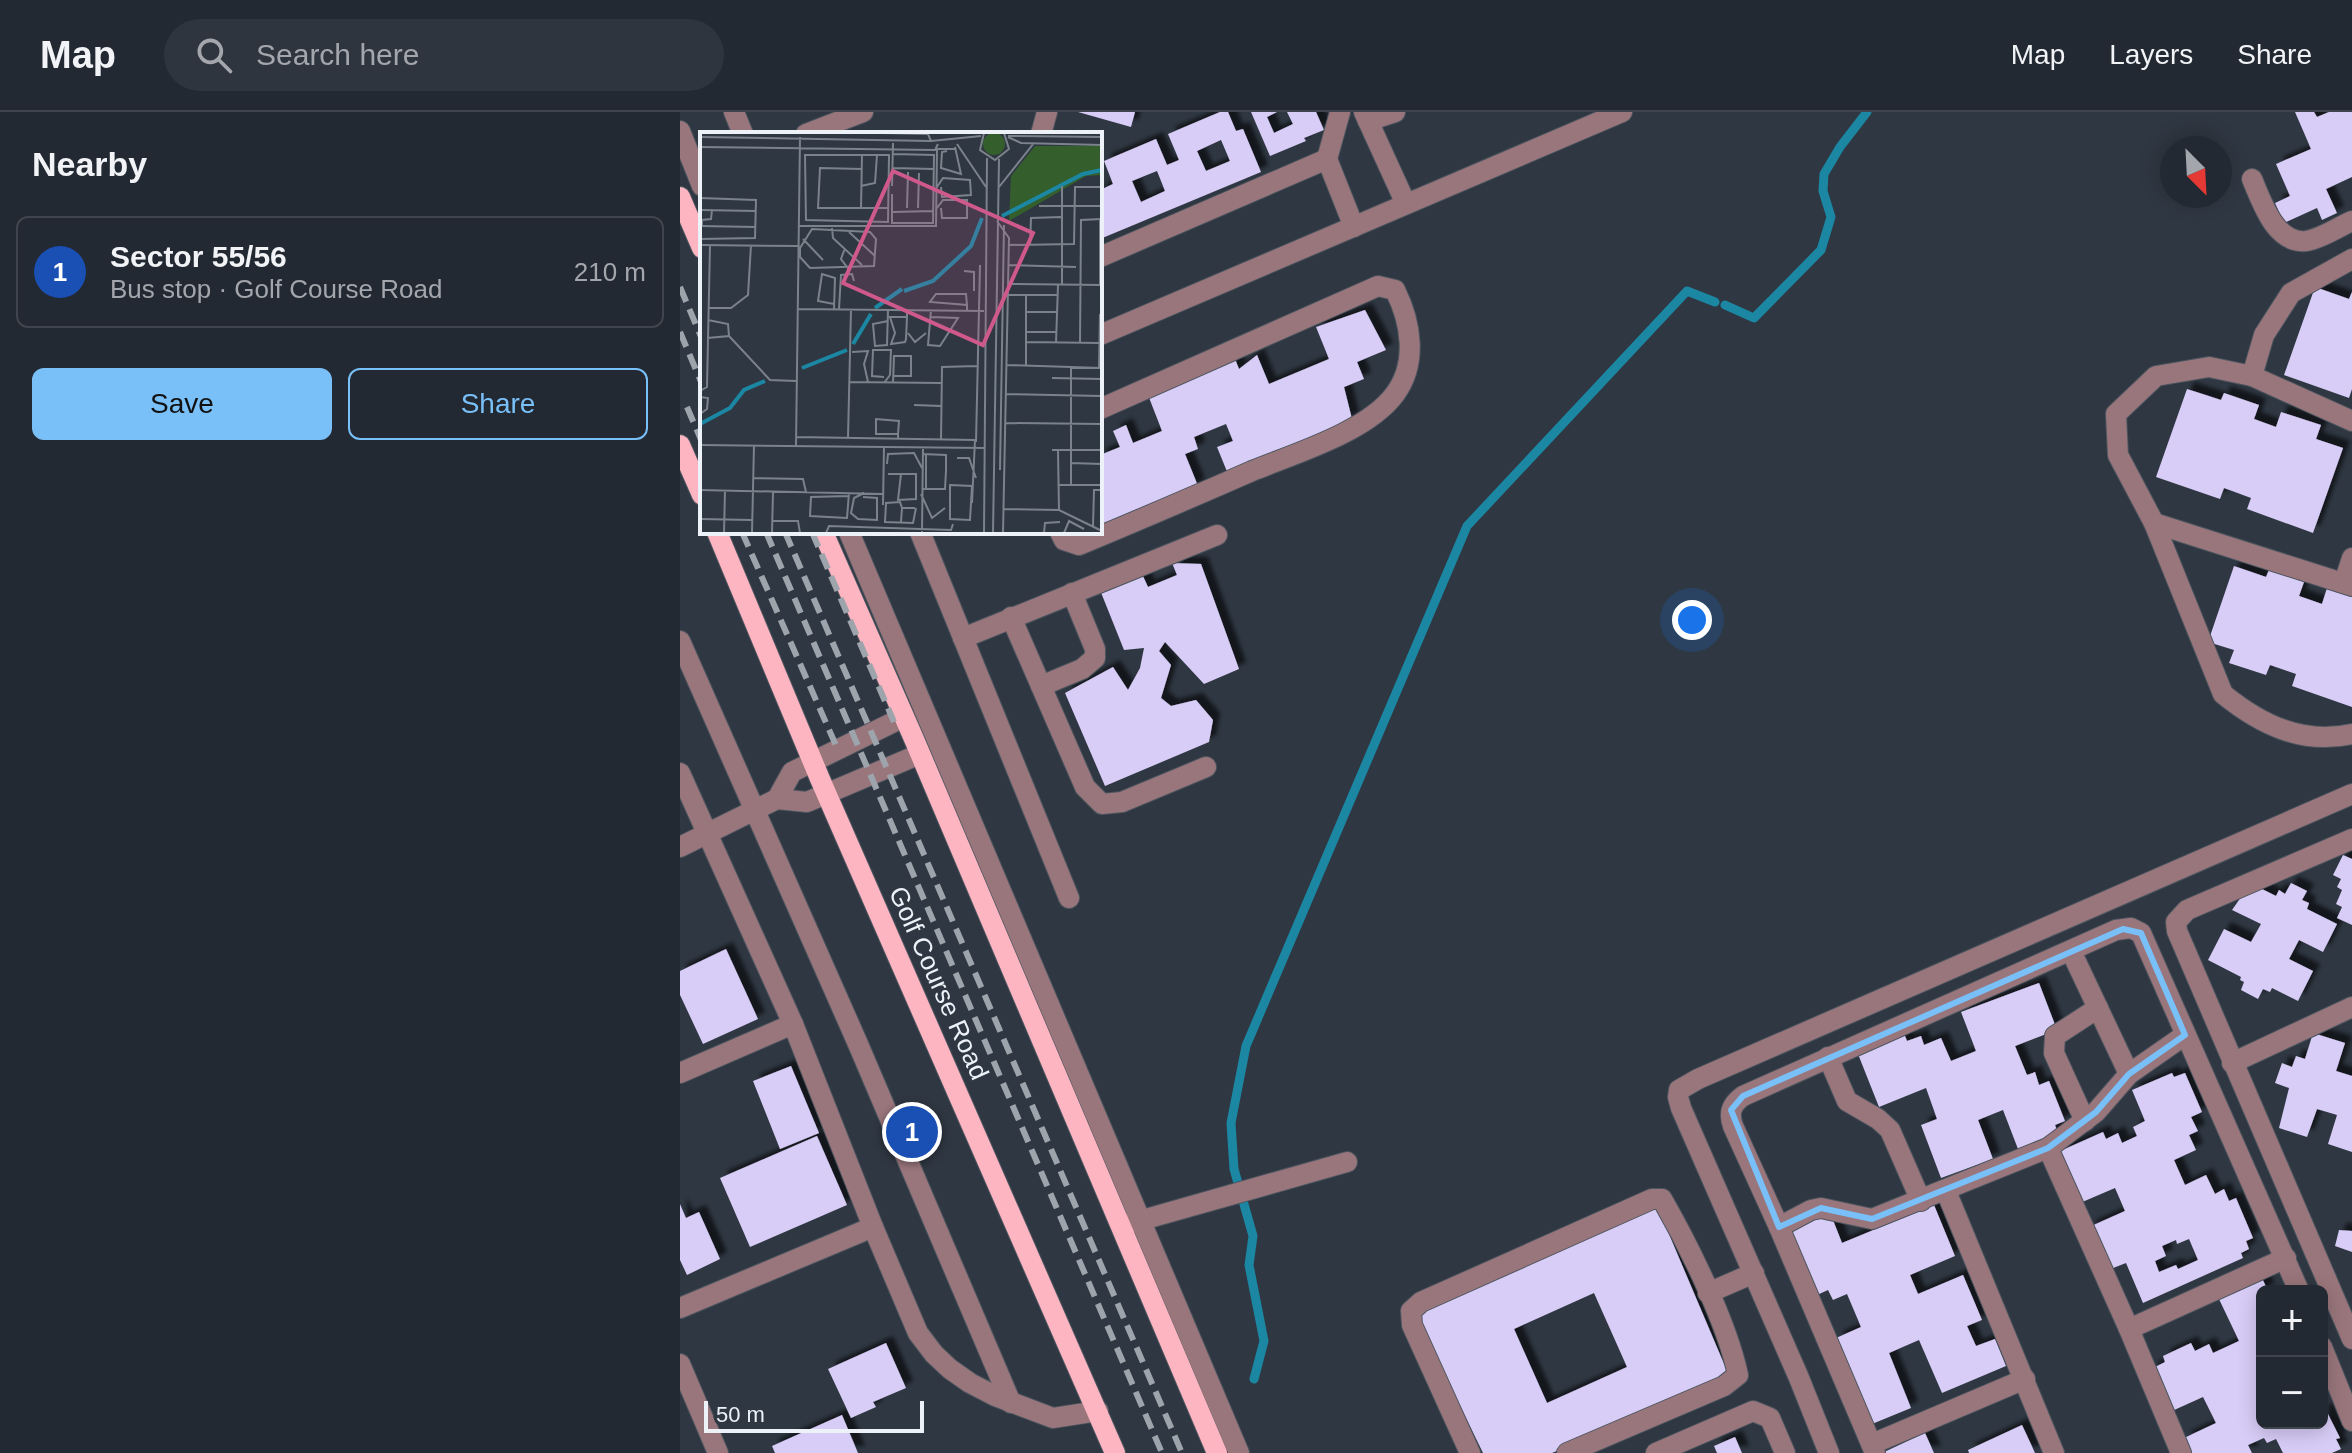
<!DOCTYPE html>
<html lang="en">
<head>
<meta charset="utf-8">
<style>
	:root { --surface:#232932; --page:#2f353e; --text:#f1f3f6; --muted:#a3a6ac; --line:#40454d; --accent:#79bff8 }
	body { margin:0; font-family:Helvetica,sans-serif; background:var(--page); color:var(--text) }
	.controls { position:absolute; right:24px; bottom:24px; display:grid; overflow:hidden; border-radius:12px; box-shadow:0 4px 20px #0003 }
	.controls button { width:72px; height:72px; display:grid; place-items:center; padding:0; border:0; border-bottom:2px solid var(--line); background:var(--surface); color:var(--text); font:40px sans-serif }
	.compass { position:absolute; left:1480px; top:24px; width:72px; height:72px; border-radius:50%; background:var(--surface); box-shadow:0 4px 20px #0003; rotate:156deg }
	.scale { position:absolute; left:24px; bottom:20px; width:220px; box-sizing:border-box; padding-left:8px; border:4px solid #edf2f9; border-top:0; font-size:22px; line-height:28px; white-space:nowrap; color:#edf2f9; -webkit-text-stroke:6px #2f3742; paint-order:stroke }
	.you { position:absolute; left:1012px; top:508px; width:28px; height:28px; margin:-20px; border:6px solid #fff; border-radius:50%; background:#1a73e8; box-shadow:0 0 0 12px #1a73e833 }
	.badge { display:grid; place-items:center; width:52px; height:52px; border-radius:50%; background:var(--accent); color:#fff; font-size:26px; font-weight:700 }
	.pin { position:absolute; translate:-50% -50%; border:4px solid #fff; box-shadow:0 2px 8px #0006 }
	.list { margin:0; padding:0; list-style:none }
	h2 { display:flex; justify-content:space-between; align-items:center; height:104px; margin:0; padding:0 32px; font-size:34px }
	h2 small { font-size:26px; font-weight:400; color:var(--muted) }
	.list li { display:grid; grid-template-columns:52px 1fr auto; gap:24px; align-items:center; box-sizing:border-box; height:112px; margin:0 16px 16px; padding:0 16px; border:2px solid var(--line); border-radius:12px }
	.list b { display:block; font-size:30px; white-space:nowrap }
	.list p { margin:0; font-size:26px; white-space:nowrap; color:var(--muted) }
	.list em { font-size:26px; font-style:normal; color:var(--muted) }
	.actions { display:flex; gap:16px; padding:24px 32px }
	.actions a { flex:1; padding:18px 0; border:2px solid var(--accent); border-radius:12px; text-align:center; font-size:28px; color:var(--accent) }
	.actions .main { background:var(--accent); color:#111 }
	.icon { flex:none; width:44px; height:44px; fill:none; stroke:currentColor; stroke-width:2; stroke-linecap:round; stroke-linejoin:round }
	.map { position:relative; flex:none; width:1672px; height:1341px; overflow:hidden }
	header { display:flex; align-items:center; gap:48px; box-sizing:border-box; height:112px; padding:0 40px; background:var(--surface); border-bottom:2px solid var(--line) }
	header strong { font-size:38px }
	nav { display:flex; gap:44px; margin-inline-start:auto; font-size:28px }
	.search { width:560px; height:72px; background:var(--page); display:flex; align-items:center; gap:20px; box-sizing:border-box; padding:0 28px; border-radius:44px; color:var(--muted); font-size:30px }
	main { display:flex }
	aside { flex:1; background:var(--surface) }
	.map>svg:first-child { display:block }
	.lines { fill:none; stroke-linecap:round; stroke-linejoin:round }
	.stream { stroke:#1c87a3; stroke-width:9 }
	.building { fill:#d8cdf7; fill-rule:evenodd; filter:url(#shadow) }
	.minor-casing { stroke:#4d555f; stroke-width:22 }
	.major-casing { stroke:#4d555f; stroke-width:22 }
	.minor { stroke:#99767c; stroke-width:20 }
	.major { stroke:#fcb5c1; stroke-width:20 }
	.rail { stroke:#9da4ac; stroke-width:6; stroke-dasharray:16 8; stroke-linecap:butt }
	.marked { fill:none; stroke:#79bff8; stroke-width:6; stroke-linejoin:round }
	.labels { text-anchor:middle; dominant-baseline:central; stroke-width:8; stroke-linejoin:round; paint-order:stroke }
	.street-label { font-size:26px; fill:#edf2f9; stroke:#2f3742 }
	.inset-river { fill:none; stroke:#1c87a3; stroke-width:4 }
	.inset-road { fill:none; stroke:#7b828b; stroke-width:2 }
	.view { fill:#cf598a; fill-opacity:0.15; stroke:#cf598a; stroke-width:4 }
	.inset-edge { fill:none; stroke:#edf2f9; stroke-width:4 }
</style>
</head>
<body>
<header>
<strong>Map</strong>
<div class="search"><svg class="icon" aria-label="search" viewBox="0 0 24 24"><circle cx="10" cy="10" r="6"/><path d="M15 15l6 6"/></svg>Search here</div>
<nav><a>Map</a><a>Layers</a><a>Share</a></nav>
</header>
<main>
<aside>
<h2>Nearby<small></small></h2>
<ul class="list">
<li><span class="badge" style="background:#1a4fb4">1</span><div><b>Sector 55/56</b><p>Bus stop · Golf Course Road</p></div><em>210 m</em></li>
</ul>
<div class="actions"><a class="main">Save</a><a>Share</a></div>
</aside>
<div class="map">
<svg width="1672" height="1341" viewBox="0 0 1672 1341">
	<defs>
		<filter id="shadow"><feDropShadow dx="7" dy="-7" stdDeviation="2" flood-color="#0009"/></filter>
	</defs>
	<rect width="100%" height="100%" fill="#2f3742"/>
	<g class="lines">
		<g class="stream">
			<polyline points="1045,193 1074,206 1141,138 1151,105 1143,79 1144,62 1160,35 1187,0"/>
			<polyline points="574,1267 584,1229 569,1153 573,1124 554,1057 551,1011 566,934 787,414 1007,179 1035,190"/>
		</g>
	</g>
	<g class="building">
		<polygon points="398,0 455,0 451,15"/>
		<path d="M540 0H548L556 19 563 17 581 60 420 127V78L433 72 424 49 476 27 487 53 499 48 488 22ZM541 28 550 49 526 59 517 39ZM477 59 485 79 461 90 452 69Z"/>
		<polygon points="571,0 597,0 587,5 594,21 613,12 607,0 636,0 644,18 624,26 626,29 590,44"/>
		<polygon points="1615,0 1634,0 1637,5 1649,0 1672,0 1672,65 1646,77 1657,101 1642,108 1637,96 1604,111 1595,91 1610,84 1596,52 1631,37"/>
		<polygon points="1635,175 1669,187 1672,180 1672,277 1669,286 1604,263"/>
		<polygon points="685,198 706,238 677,250 684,267 664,275 672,307 548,362 537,335 553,329 546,312 514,325 518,337 505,342 518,374 420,414 420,343 440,335 433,319 446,313 453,331 482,319 468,283 555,247 559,257 577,243 589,272 649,247 636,215"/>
		<polygon points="1507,277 1541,288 1544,281 1579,293 1574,307 1596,315 1601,300 1641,313 1636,327 1663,336 1633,421 1567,397 1571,386 1544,376 1540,387 1476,365"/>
		<polygon points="492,451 521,452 559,557 524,572 485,530 479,539 491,553 481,586 491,594 516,588 533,608 529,630 425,674 385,581 433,555 448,578 460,556 464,536 444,538 420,478 461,460 468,475 497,463"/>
		<polygon points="1554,454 1586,465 1589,458 1624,470 1619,484 1642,492 1647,476 1672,485 1672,595 1612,574 1616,562 1590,553 1586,563 1549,551 1554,538 1528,530"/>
		<polygon points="1663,743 1672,747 1672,813 1657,806 1662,795 1656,792 1662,778 1657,775 1661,767 1653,763"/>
		<polygon points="1611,771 1627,779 1622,788 1629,791 1627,797 1657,812 1643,840 1619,828 1609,847 1633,859 1618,889 1592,876 1590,880 1583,877 1578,887 1561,878 1564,870 1560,868 1561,865 1528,848 1544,817 1571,830 1581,812 1552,798 1566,778 1580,776 1596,784 1599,778 1605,782"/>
		<polygon points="46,837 78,907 23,932 0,883 0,859"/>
		<polygon points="1359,871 1377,918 1335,934 1347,963 1355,960 1359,973 1369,969 1385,1009 1375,1013 1378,1021 1338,1037 1323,998 1298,1008 1313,1047 1261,1066 1241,1013 1257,1007 1246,976 1199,995 1176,937 1223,919 1227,929 1241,924 1244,933 1261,926 1271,949 1296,939 1281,900"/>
		<polygon points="1633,921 1665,931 1656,959 1672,964 1672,1040 1648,1032 1657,1003 1637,997 1627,1025 1599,1016 1609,976 1595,971 1602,951 1612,955 1616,944 1625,947"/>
		<polygon points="111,954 139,1021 100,1037 73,969"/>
		<path d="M1492 961 1494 965 1505 961 1522 1000 1511 1005 1518 1019 1509 1023 1516 1038 1494 1048 1505 1073 1526 1063 1535 1082 1544 1077 1549 1089 1556 1086 1573 1126 1566 1129 1569 1137 1561 1141 1563 1146 1463 1191 1446 1151 1428 1158 1409 1115 1445 1099 1435 1076 1400 1091 1378 1040 1423 1020 1426 1027 1438 1021 1442 1031 1457 1024 1453 1015 1465 1009 1452 978ZM1509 1127 1518 1148 1498 1157 1496 1153 1479 1160 1475 1149 1486 1144 1482 1134 1496 1128 1497 1132Z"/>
		<polygon points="137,1024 167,1093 70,1135 40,1066"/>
		<polygon points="0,1092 6,1106 19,1100 40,1147 7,1163 0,1148"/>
		<polygon points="1254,1093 1275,1144 1230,1163 1238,1182 1283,1163 1302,1208 1287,1214 1296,1234 1315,1227 1326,1254 1262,1281 1239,1228 1209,1241 1231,1296 1192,1312 1156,1226 1181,1215 1167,1182 1153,1188 1148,1178 1137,1183 1108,1115 1149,1098 1162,1131"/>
		<path d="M977 1094 1050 1266 872 1341H803L736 1203ZM914 1181 947 1255 867 1291 834 1217Z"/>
		<polygon points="1659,1118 1672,1119 1672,1140 1655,1134"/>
		<polygon points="1581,1164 1588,1179 1582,1179 1582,1272 1576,1275 1582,1284 1582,1311 1642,1311 1642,1300 1646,1298 1660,1326 1656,1327 1661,1337 1652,1341 1603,1341 1596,1327 1587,1331 1584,1326 1568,1333 1572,1341 1512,1341 1504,1326 1536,1311 1523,1285 1492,1299 1471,1257 1485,1250 1483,1244 1511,1231 1515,1239 1529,1232 1533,1241 1559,1229 1538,1185"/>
		<polygon points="206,1231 226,1276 193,1290 196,1295 171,1306 148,1257"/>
		<polygon points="162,1303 178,1341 95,1341 92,1334"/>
		<polygon points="1342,1313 1355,1341 1289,1341 1288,1338"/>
		<polygon points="1245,1321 1254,1341 1202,1341"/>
		<polygon points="1055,1325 1062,1341 1037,1341 1034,1334"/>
	</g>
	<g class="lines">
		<defs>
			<g id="minor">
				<polyline points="54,0 63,22"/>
				<polyline points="660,0 647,47 674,115"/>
				<polyline points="684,0 726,92"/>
				<polyline points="688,9 715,0"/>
				<polyline points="0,19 22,74"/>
				<polyline points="126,22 183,0"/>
				<polyline points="361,22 367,0"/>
				<path d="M1572 67C1582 90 1595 132 1626 129 1641 127 1658 115 1672 109"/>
				<polyline points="420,145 647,47"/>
				<path d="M1672 147 1611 181 1584 223 1572 264 1529 255 1476 264 1436 302 1438 343 1474 411 1543 582C1581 613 1623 633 1672 622"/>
				<polyline points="420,223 942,0"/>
				<polyline points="1572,264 1672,309"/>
				<polyline points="1474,411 1672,474"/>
				<polyline points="169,420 559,1341"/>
				<polyline points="240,420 389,786"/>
				<path d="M380 420 384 428 399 433C457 409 515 384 572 359 616 341 687 320 715 282 738 251 731 210 715 178L698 174 420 297"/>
				<polyline points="1664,471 1672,446"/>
				<polyline points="331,505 405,675 422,692 442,690 526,655"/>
				<polyline points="283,526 537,423"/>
				<polyline points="0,529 178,932 331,1291"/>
				<polyline points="361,574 402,557 415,546 415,537 392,481"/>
				<polyline points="0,661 113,912 193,1115 238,1221 254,1242 270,1257 290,1271 315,1284 373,1306 418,1299"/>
				<polyline points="97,687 112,660 224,605"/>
				<polyline points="1672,727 1507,798 1496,810 1497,819 1672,1227"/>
				<polyline points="0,735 97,687 127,690 240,642"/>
				<polyline points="1391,839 1449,962"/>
				<polyline points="1148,945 1167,989 1198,1007 1210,1018 1241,1089"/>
				<polyline points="1552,951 1672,895"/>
				<polyline points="0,961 113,912"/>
				<polyline points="1405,1009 1374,941 1375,924 1418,896"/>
				<polyline points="1368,1036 1449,1217 1501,1341"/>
				<polyline points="1266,1079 1374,1341"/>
				<polyline points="448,1112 667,1050"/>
				<polyline points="1099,1115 1131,1098 1141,1096 1192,1107 1368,1036 1416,1000 1449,962 1505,923"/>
				<polyline points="1028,1181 1074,1161"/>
				<polyline points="0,1196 193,1115"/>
				<polyline points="1449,1217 1606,1146"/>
				<polyline points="1642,1235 1672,1309"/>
				<polyline points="0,1252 38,1341"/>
				<polyline points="1192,1332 1345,1267"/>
				<path d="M790 1341 732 1213 731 1199 741 1190 972 1087H982C1009 1134 1047 1211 1058 1263L1044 1274 887 1341"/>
				<polyline points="976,1341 1073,1299 1090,1306 1105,1341"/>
				<polyline points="1149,1341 1119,1266 1001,996 998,985 999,978 1018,967 1672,682"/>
				<path d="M1195 1341 1099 1115 1053 1014C1048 1000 1052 992 1063 984L1436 818 1451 816 1461 821 1619 1179"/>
			</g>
			<g id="major">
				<polyline points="0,85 22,136"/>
				<polyline points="0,333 22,383"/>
				<polyline points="37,420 140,667 435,1341"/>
				<polyline points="143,420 234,627 537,1341"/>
			</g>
		</defs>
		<use href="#minor" class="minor-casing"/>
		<use href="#major" class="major-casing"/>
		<use href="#minor" class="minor"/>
		<use href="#major" class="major"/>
		<g class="rail">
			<polyline points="0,175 22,227"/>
			<polyline points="0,220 22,272"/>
			<polyline points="7,295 22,330"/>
			<polyline points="62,420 158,638"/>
			<polyline points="86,420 482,1341"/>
			<polyline points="105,420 502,1341"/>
			<polyline points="132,420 214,610"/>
		</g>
	</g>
	<path class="marked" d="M1443 817 1461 821 1505 923 1449 962 1416 1000 1368 1036 1192 1107 1141 1096 1099 1115 1051 998 1063 984Z"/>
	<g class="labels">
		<g class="street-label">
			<text transform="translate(259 871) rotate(66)">Golf Course Road</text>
		</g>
	</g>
	<g transform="translate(20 20)">
		<rect width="402" height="402" fill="#2f3742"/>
		<path d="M283 12a11 11 0 1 1 22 0a11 11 0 1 1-22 0ZM335 14H402V43L386 44 309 89 311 44Z" fill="#345f2d"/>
		<path class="inset-river" d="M302 84 383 42 402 38M204 159 233 149 271 114 282 86M175 176 202 157M153 212 171 182M102 236 147 218M0 292 30 276 44 258 65 249"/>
		<path class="inset-road" d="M183 1 228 2 231 9M284 1 280 18 295 28 309 17 304 1M308 4 402 5M0 5 231 9 281 4M308 5 321 11 402 13M257 12 286 55M0 15 235 18 238 12M247 19 242 20 241 36 261 42 255 15M105 23H189L188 90 106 88ZM192 36 234 37M162 37 120 36 118 76H189M161 54 175 51 177 23M192 54 193 11M362 54V152M237 55 243 46 270 48 271 63 242 65 241 55M299 55 334 11M192 62V91H233L234 23 193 22M0 66 56 68 55 106 0 107M339 74H402M161 76 162 23M207 76 208 40M218 76 219 41M237 76 243 68H267V86H242L241 76M0 78 56 79M193 80 233 79M400 87V153M297 89 309 106 303 401M0 94 56 95M2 94V88L11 87 12 78M98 94H236L237 17H255M132 96 133 106 162 133M112 97 170 100 176 107 174 134 110 136 100 125V116ZM149 100 175 124M103 107 123 128M0 113 98 114M309 113 374 112 375 55H402M330 113 331 86 361 85M145 116 141 127 150 139M308 133 376 135M264 139 274 140V159M308 152 402 153M308 163H357M9 176H31L48 163 51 113M97 177 284 179M134 177 135 146 122 142 118 169 134 172M139 177 141 143 152 142 154 149M267 179V173L230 170 236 162H266L267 173M327 180H357M207 185H190L195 201 191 212 205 210 206 207 207 185V178M231 185 258 186 240 214 228 213 231 178M188 189 173 192 175 214 187 213 188 178M325 200H356M208 201 215 210 226 201M29 204 70 248 96 249M7 206 29 204 28 192 8 188M326 210 400 211M356 211 358 153M380 211 381 88 402 87M152 220 168 219 164 232 168 250M306 233 402 236M326 234V163M399 235 400 182M184 245 172 244 173 218H191L190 243 184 251M352 246 402 247M149 250 241 251M193 251 194 224H211V244H194M0 259 7 255 10 113M305 262 402 264M0 265 8 266 7 277 0 282M214 273 241 274M305 291 402 292M96 305 275 308 272 371M148 306 151 177M198 307V302L199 289 176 287V302H198M241 308 242 235 277 234M276 310 280 133M0 313 285 316M96 314 100 5M352 318H402M358 318 359 378M257 326H269L276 346M371 331 402 332M187 332 188 322 214 321 222 336M300 338 304 93M188 342H217M53 346 103 347 106 360M371 352V235M250 353 272 354 270 388 250 387ZM359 353H402M222 357H245L246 339V323L222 322M226 357V322M0 358 183 362M221 362 232 386 245 376M148 364 111 365 110 384 147 386 149 361M163 365 177 366V388L158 387 151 381 154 366 164 361M197 368 216 367V342M198 368 201 342M183 373 184 314M202 376 200 370 186 371 185 390 213 391 216 376M304 377 359 378 402 399M0 387 52 388M73 389H98L100 401M201 390 202 376H215M393 394 394 358H402M24 401 25 358M52 401 54 313M72 401 73 360M126 401 129 394 251 398 253 392M222 401 223 315M284 401 287 26M293 401 299 27M344 401 345 391 360 390M364 401 369 389 384 397"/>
		<path class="view" d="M193 39 333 101 283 213 143 151Z"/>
		<rect width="402" height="402" class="inset-edge"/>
	</g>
</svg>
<div class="controls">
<button>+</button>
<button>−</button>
</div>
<svg class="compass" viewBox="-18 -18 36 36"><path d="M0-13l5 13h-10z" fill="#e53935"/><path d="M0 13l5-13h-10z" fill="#a3a6ac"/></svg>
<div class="scale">50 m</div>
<div class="you"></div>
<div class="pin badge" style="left:232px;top:1020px;background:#1a4fb4">1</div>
</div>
</main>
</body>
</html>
